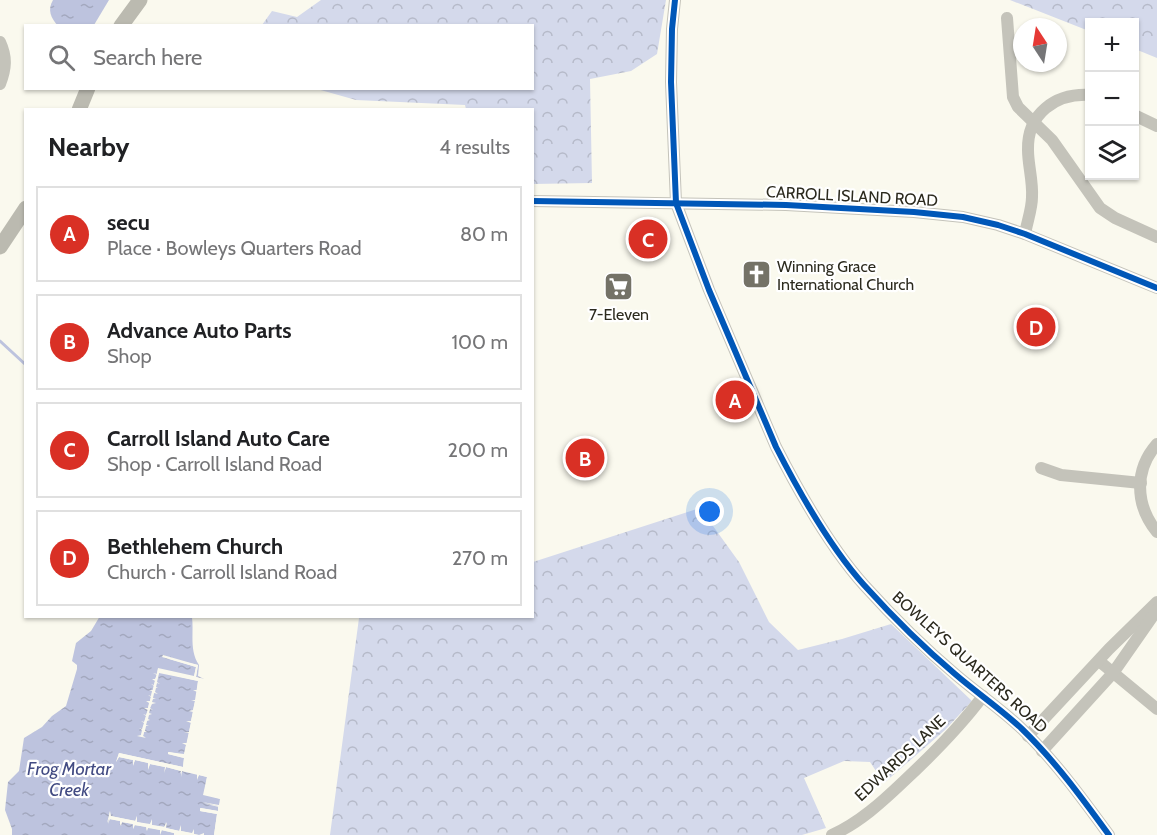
<!DOCTYPE html>
<html lang="en">
<head>
<meta charset="utf-8">
<style>
	:root { --surface:#fff; --page:#f6f6f6; --text:#202124; --muted:#757577; --line:#e0e0e0; --accent:#d93025 }
	body { margin:0; font-family:Cabin,sans-serif; background:var(--page); color:var(--text) }
	.controls { position:absolute; right:18px; top:18px; display:grid; overflow:hidden; border-radius:0px; box-shadow:0 2px 4px #0004 }
	.controls button { width:54px; height:54px; display:grid; place-items:center; padding:0; border:0; border-bottom:2px solid var(--line); background:var(--surface); color:var(--text); font:30px sans-serif }
	.compass { position:absolute; left:1013px; top:18px; width:54px; height:54px; border-radius:50%; background:var(--surface); box-shadow:0 2px 4px #0004; rotate:348deg }
	.you { position:absolute; left:710px; top:512px; width:21px; height:21px; margin:-15px; border:4px solid #fff; border-radius:50%; background:#1a73e8; box-shadow:0 0 0 9px #1a73e833 }
	.badge { display:grid; place-items:center; width:39px; height:39px; border-radius:50%; background:var(--accent); color:#fff; font-size:20px; font-weight:700 }
	.pin { position:absolute; translate:-50% -50%; border:3px solid #fff; box-shadow:0 2px 6px #0006 }
	.list { margin:0; padding:0; list-style:none }
	h2 { display:flex; justify-content:space-between; align-items:center; height:78px; margin:0; padding:0 24px; font-size:26px }
	h2 small { font-size:20px; font-weight:400; color:var(--muted) }
	.list li { display:grid; grid-template-columns:39px 1fr auto; gap:18px; align-items:center; box-sizing:border-box; height:96px; margin:0 12px 12px; padding:0 12px; border:2px solid var(--line); border-radius:0px }
	.list b { display:block; font-size:22px; white-space:nowrap }
	.list p { margin:0; font-size:20px; white-space:nowrap; color:var(--muted) }
	.list em { font-size:20px; font-style:normal; color:var(--muted) }
	.icon { flex:none; width:33px; height:33px; fill:none; stroke:currentColor; stroke-width:2; stroke-linecap:round; stroke-linejoin:round }
	.map { position:relative; flex:none; width:1157px; height:835px; overflow:hidden }
	.search { position:absolute; background:var(--surface); box-shadow:0 2px 4px #0004; left:24px; top:24px; width:510px; height:66px; display:flex; align-items:center; gap:15px; box-sizing:border-box; padding:0 21px; border-radius:0px; color:var(--muted); font-size:22px }
	.panel { position:absolute; background:var(--surface); box-shadow:0 2px 4px #0004; left:24px; top:108px; width:510px; height:510px; border-radius:0px }
	.map>svg:first-child { display:block }
	.forest { fill:url(#forest-crowns) }
	.water { fill:url(#water-ripples) }
	.pier { fill:#faf9ee }
	.lines { fill:none; stroke-linecap:round; stroke-linejoin:round }
	.stream { stroke:#bdc3de; stroke-width:3 }
	.minor { stroke:#c4c3ba; stroke-width:12 }
	.major { stroke:#bbbab0; stroke-width:15 }
	.cycleway-casing { stroke:#fff; stroke-width:10 }
	.cycleway { stroke:#0057b8; stroke-width:6 }
	.labels { text-anchor:middle; dominant-baseline:central; stroke-width:4.5; stroke-linejoin:round; paint-order:stroke }
	.street-label { font-size:16px; fill:#2c2a1e; stroke:#fff }
	.poi-label { font-size:16px; fill:#2c2a1e; stroke:#fff; text-anchor:start }
	.water-label { font-size:18px; font-style:italic; fill:#424b83; stroke:#fff }
</style>
</head>
<body>
<div class="map">
<svg width="1157" height="835" viewBox="0 0 1157 835">
	<defs>
		<pattern id="forest-crowns" width="20" height="18" patternUnits="userSpaceOnUse" patternTransform="scale(1.5)"><rect width="20" height="18" fill="#d4d9eb"/><path d="M2 6a3 3 0 1 1 6 0M12 15a3 3 0 1 1 6 0" fill="none" stroke="#b6bac9"/></pattern>
		<pattern id="water-ripples" width="26" height="14" patternUnits="userSpaceOnUse" patternTransform="scale(1.5)"><rect width="26" height="14" fill="#bdc3de"/><path d="M2 4q2-2 4 0t4 0M15 11q2-2 4 0t4 0" fill="none" stroke="#a3a8be"/></pattern>
	</defs>
	<rect width="100%" height="100%" fill="#faf9ee"/>
	<g class="forest">
		<polygon points="321,0 666,0 657,54 631,71 590,79 592,183 533,184 532,110 466,109 465,105 356,100 317,89 532,88 532,26 262,25 272,11 297,17"/>
		<polygon points="1010,0 1157,0 1157,58 1135,49 1134,22 1090,22 1089,31"/>
		<polygon points="700,508 739,562 769,622 798,650 842,639 891,624 972,701 945,730 884,783 870,762 844,761 804,778 826,828 802,835 330,835 359,618 532,616 533,562"/>
	</g>
	<g class="water">
		<path d="M53 0H109L94 25 58 26C51 18 47 10 53 0Z"/>
		<path d="M100 616 192 617C194 633 189 650 199 665L198 676 204 679 196 677 198 665 163 657 196 667 194 677 158 669 141 736 145 737 143 736 159 672 198 681 195 700H193L195 701 191 721 188 722H191L184 755 169 752 168 754 184 758 183 767 119 753 116 762 119 757 133 760V765L135 760 149 763 148 769 150 764 165 767V770L166 767 181 771 180 774 182 771 198 775 197 778 199 775 207 777 204 794 221 799 219 806 202 803 219 807 218 811 201 808 200 811 217 814 214 835H204V833L199 835 181 831V826L180 831 166 828V822L165 827 151 825 152 820 150 825 137 822V816L136 821 110 816V811L107 823 109 819 120 821V826L122 822 133 824V829L134 825 147 827 146 831 148 827 160 830V834L161 830 174 833V835H12V829L5 810 8 782 19 771 24 738 42 727 52 716 66 706 77 669V665L72 661 76 643 91 631Z"/>
	</g>
	<g class="pier">
		<polygon points="163,655 198,665 196,677 207,680 207,683 201,683 184,768 209,774 207,793 223,797 217,835 214,835 217,814 200,811 200,808 218,811 218,806 202,802 219,805 220,799 203,795 207,777 199,775 197,780 197,774 182,771 181,777 181,771 166,767 164,773 165,767 150,764 148,770 148,763 135,760 133,766 133,760 119,757 116,762 119,753 183,767 184,758 168,754 168,752 184,754 186,745 182,743 187,743 189,733 184,732 189,732 191,723 186,721 191,721 193,712 189,711 193,710 195,701 191,700 196,700 197,692 193,690 197,690 198,681 159,673 157,682 160,684 157,683 156,687 158,688 156,688 155,692 158,694 154,693 153,698 156,699 153,699 152,702 156,703 152,704 150,708 153,710 150,709 149,713 152,714 149,715 148,719 150,720 147,721 146,725 149,726 146,726 145,731 147,732 144,732 143,736 146,738 137,736 141,735 142,730 139,728 142,729 144,723 141,721 144,722 146,716 143,714 146,715 148,710 144,708 148,708 149,703 146,701 150,701 151,697 148,695 151,696 152,691 149,690 153,690 154,686 151,684 154,685 155,681 152,679 155,679 157,675 153,673 157,674 158,668 194,676 196,667 162,657"/>
		<polygon points="110,811 111,816 135,821 137,816 137,822 150,824 152,819 152,825 164,827 167,822 166,828 179,831 181,825 181,831 192,833 194,829 194,834 199,835 175,833 174,835 174,833 162,830 160,835 160,830 148,828 147,831 146,827 135,825 133,829 133,824 122,822 121,826 120,821 110,819 108,824"/>
	</g>
	<g class="lines">
		<polyline class="stream" points="0,341 26,365"/>
		<g class="minor">
			<path d="M675 0 672 29 671 82 676 203 709 290 776 447C800 494 829 546 864 585 892 616 923 647 955 674 977 693 1001 709 1022 729 1055 761 1082 798 1109 835"/>
			<polyline points="1007,18 1013,97 1018,107 1052,140 1100,208 1115,218 1157,237"/>
			<path d="M0 42C7 57 6 69 0 84"/>
			<polyline points="1134,115 1157,126"/>
			<polyline points="532,201 786,205 914,212 963,217 998,225 1025,234 1157,288"/>
			<path d="M1025 234C1027 222 1032 209 1032 197 1033 181 1028 165 1028 150 1027 114 1055 93 1090 95"/>
			<path d="M1157 444C1134 470 1135 505 1157 532"/>
			<polyline points="1041,468 1061,475 1141,483"/>
			<polyline points="1099,661 1157,709"/>
			<polyline points="1028,736 1109,649 1157,602"/>
			<polyline points="1042,751 1113,673 1157,610"/>
			<path d="M832 835C859 823 882 802 903 782 932 755 959 728 983 696"/>
		</g>
		<g class="major">
			<polyline points="121,26 140,0"/>
			<polyline points="79,110 88,88"/>
			<polyline points="0,247 26,208"/>
		</g>
		<defs>
			<g id="cycleway">
				<path d="M675 0 672 29 671 82 676 203 709 290 776 447C800 494 829 546 864 585 892 616 923 647 955 674 977 693 1001 709 1022 729 1055 761 1082 798 1109 835"/>
				<polyline points="532,201 786,205 914,212 963,217 998,225 1025,234 1157,288"/>
			</g>
		</defs>
		<use href="#cycleway" class="cycleway-casing"/>
		<use href="#cycleway" class="cycleway"/>
	</g>
	<defs>
		<symbol id="church-square" viewBox="-11 -11 22 22"><rect x="-9" y="-9" width="18" height="18" rx="4" fill="#747267" stroke="#fff"/><path d="M-1.2-6h2.4v3.5h3.3v2.4h-3.3V6h-2.4V-.1h-3.3v-2.4h3.3Z" fill="#fff"/></symbol>
		<symbol id="supermarket-square" viewBox="-11 -11 22 22"><rect x="-9" y="-9" width="18" height="18" rx="4" fill="#747267" stroke="#fff"/><path d="M-6-5.5h2.5l.6 2H6L4.5 2H-2.5L-4.4-4H-6ZM-1.5 3.2a1.3 1.3 0 1 0 .1 0ZM3 3.2a1.3 1.3 0 1 0 .1 0Z" fill="#fff"/></symbol>
	</defs>
	<g fill-rule="evenodd">
		<use href="#church-square" x="740" y="258" width="33" height="33"/>
		<use href="#supermarket-square" x="602" y="270" width="33" height="33"/>
	</g>
	<g class="labels">
		<g class="street-label">
			<text transform="translate(852 196) rotate(3)">CARROLL ISLAND ROAD</text>
			<text transform="translate(970 662) rotate(42)">BOWLEYS QUARTERS ROAD</text>
			<text transform="translate(900 758) rotate(-43)">EDWARDS LANE</text>
		</g>
		<g class="poi-label">
			<text x="777" y="266">Winning Grace<tspan x="777" dy="18">International Church</tspan></text>
			<text x="619" y="314" text-anchor="middle">7-Eleven</text>
		</g>
		<g class="water-label">
			<text x="69" y="769">Frog Mortar<tspan x="69" dy="21">Creek</tspan></text>
		</g>
	</g>
</svg>
<div class="controls">
<button>+</button>
<button>−</button>
<button><svg class="icon" aria-label="layers" viewBox="0 0 24 24"><path d="M12 4l9 5-9 5-9-5zM3 14l9 5 9-5"/></svg></button>
</div>
<svg class="compass" viewBox="-18 -18 36 36"><path d="M0-13l5 13h-10z" fill="#e53935"/><path d="M0 13l5-13h-10z" fill="#757577"/></svg>
<div class="you"></div>
<div class="pin badge" style="left:735px;top:400px">A</div>
<div class="pin badge" style="left:585px;top:458px">B</div>
<div class="pin badge" style="left:648px;top:239px">C</div>
<div class="pin badge" style="left:1036px;top:327px">D</div>
<div class="search"><svg class="icon" aria-label="search" viewBox="0 0 24 24"><circle cx="10" cy="10" r="6"/><path d="M15 15l6 6"/></svg>Search here</div>
<section class="panel">
<h2>Nearby<small>4 results</small></h2>
<ul class="list">
<li><span class="badge">A</span><div><b>secu</b><p>Place · Bowleys Quarters Road</p></div><em>80 m</em></li>
<li><span class="badge">B</span><div><b>Advance Auto Parts</b><p>Shop</p></div><em>100 m</em></li>
<li><span class="badge">C</span><div><b>Carroll Island Auto Care</b><p>Shop · Carroll Island Road</p></div><em>200 m</em></li>
<li><span class="badge">D</span><div><b>Bethlehem Church</b><p>Church · Carroll Island Road</p></div><em>270 m</em></li>
</ul>
</section>
</div>
</body>
</html>
